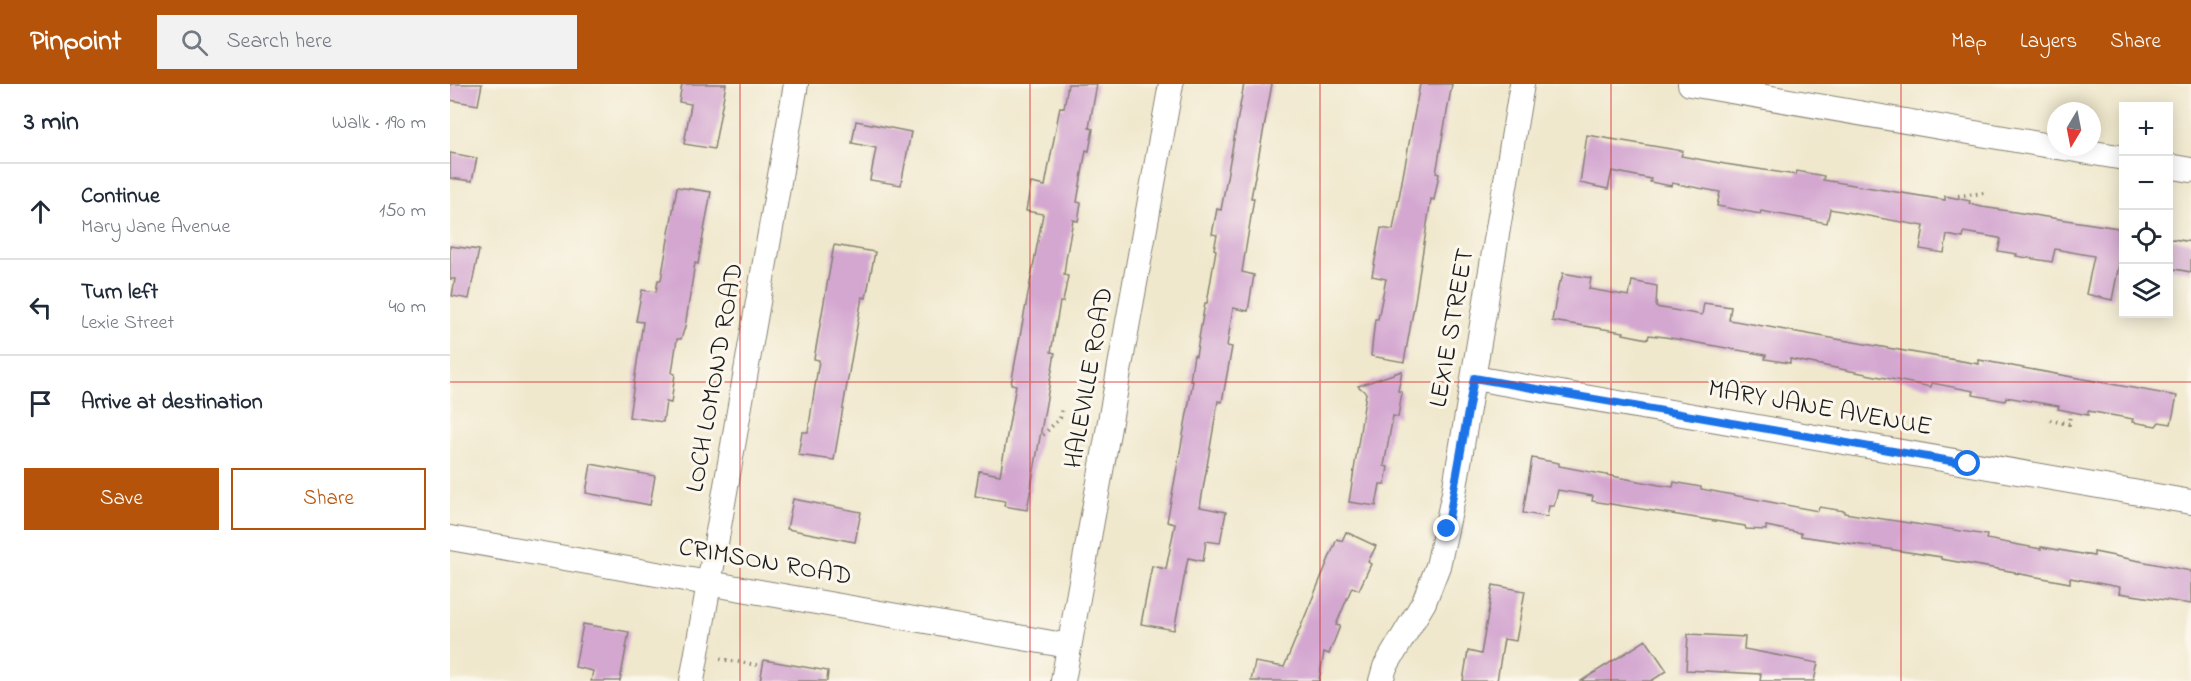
<!DOCTYPE html>
<html lang="en">
<head>
<meta charset="utf-8">
<style>
	:root { --surface:#fff; --page:#f2f2f3; --text:#1f2937; --muted:#747a83; --line:#e0e1e3; --accent:#b45309 }
	body { margin:0; font-family:"Indie Flower",sans-serif; background:var(--page); color:var(--text) }
	.controls { position:absolute; right:18px; top:18px; display:grid; overflow:hidden; border-radius:0px; box-shadow:0 3px 15px #0003 }
	.controls button { width:54px; height:54px; display:grid; place-items:center; padding:0; border:0; border-bottom:2px solid var(--line); background:var(--surface); color:var(--text); font:30px sans-serif }
	.compass { position:absolute; left:1597px; top:18px; width:54px; height:54px; border-radius:50%; background:var(--surface); box-shadow:0 3px 15px #0003; rotate:190deg }
	.stop { position:absolute; width:18px; height:18px; margin:-14px; border:4px solid #1a73e8; border-radius:50%; background:#fff }
	.stop.end { background:#1a73e8; border-color:#fff; box-shadow:0 2px 6px #0008 }
	.list { margin:0; padding:0; list-style:none }
	h2 { display:flex; justify-content:space-between; align-items:center; height:78px; margin:0; padding:0 24px; font-size:26px }
	h2 small { font-size:20px; font-weight:400; color:var(--muted) }
	.list li { display:grid; grid-template-columns:39px 1fr auto; gap:18px; align-items:center; box-sizing:border-box; height:96px; padding:0 24px; border-top:2px solid var(--line) }
	.list b { display:block; font-size:22px; white-space:nowrap }
	.list p { margin:0; font-size:20px; white-space:nowrap; color:var(--muted) }
	.list em { font-size:20px; font-style:normal; color:var(--muted) }
	.actions { display:flex; gap:12px; padding:18px 24px }
	.actions a { flex:1; padding:14px 0; border:2px solid var(--accent); border-radius:0px; text-align:center; font-size:21px; color:var(--accent) }
	.actions .main { background:var(--accent); color:#fff }
	.icon { flex:none; width:33px; height:33px; fill:none; stroke:currentColor; stroke-width:2; stroke-linecap:round; stroke-linejoin:round }
	.map { position:relative; flex:none; width:1741px; height:597px; overflow:hidden }
	header { display:flex; align-items:center; gap:36px; box-sizing:border-box; height:84px; padding:0 30px; background:var(--accent); color:#fff }
	header strong { font-size:28px }
	nav { display:flex; gap:33px; margin-inline-start:auto; font-size:21px }
	.search { width:420px; height:54px; background:var(--page); display:flex; align-items:center; gap:15px; box-sizing:border-box; padding:0 21px; border-radius:0px; color:var(--muted); font-size:22px }
	main { display:flex }
	aside { flex:1; background:var(--surface) }
	.map>svg:first-child { display:block }
	.building { fill:#d4a7d1 }
	.lines { fill:none; stroke-linecap:round; stroke-linejoin:round }
	.minor-casing { stroke:#868274; stroke-width:26 }
	.path { stroke:#868274; stroke-width:4; stroke-dasharray:1.5 4.5; stroke-linecap:butt }
	.minor { stroke:#fff; stroke-width:24 }
	.route { stroke:#1a73e8; stroke-width:8 }
	.grid { fill:none; stroke:#d62828; stroke-width:1.5; stroke-opacity:0.55 }
	.labels { text-anchor:middle; dominant-baseline:central; stroke-width:6; stroke-linejoin:round; paint-order:stroke }
	.street-label { font-size:26px; fill:#1c1c1c; stroke:#fbf7ec }
</style>
</head>
<body>
<header>
<strong>Pinpoint</strong>
<div class="search"><svg class="icon" aria-label="search" viewBox="0 0 24 24"><circle cx="10" cy="10" r="6"/><path d="M15 15l6 6"/></svg>Search here</div>
<nav><a>Map</a><a>Layers</a><a>Share</a></nav>
</header>
<main>
<aside>
<h2>3 min<small>Walk · 190 m</small></h2>
<ul class="list">
<li><svg class="icon" aria-label="ahead" viewBox="0 0 24 24"><path d="M12 20V5M6 11l6-6 6 6"/></svg><div><b>Continue</b><p>Mary Jane Avenue</p></div><em>150 m</em></li>
<li><svg class="icon" aria-label="left" viewBox="0 0 24 24"><path d="M17 20v-9H6M10 6l-5 5 5 5"/></svg><div><b>Turn left</b><p>Lexie Street</p></div><em>40 m</em></li>
<li><svg class="icon" aria-label="arrive" viewBox="0 0 24 24"><path d="M6 21V4h12l-3 4 3 4H6"/></svg><div><b>Arrive at destination</b></div></li>
</ul>
<div class="actions"><a class="main">Save</a><a>Share</a></div>
</aside>
<div class="map">
<svg width="1741" height="597" viewBox="0 0 1741 597">
	<rect width="100%" height="100%" fill="#fbf7ec"/>
	<filter id="ink" filterUnits="userSpaceOnUse"><feTurbulence type="fractalNoise" baseFrequency=".0167" numOctaves="2"/><feDisplacementMap in="SourceGraphic" scale="12" xChannelSelector="R" yChannelSelector="G"/><feConvolveMatrix kernelMatrix="1 2 1 2 8 2 1 2 1" color-interpolation-filters="sRGB"/></filter>
	<filter id="wash" filterUnits="userSpaceOnUse"><feTurbulence type="fractalNoise" baseFrequency=".008" numOctaves="4" result="noise"/><feDisplacementMap in="SourceGraphic" scale="24" xChannelSelector="R" yChannelSelector="G"/><feGaussianBlur stdDeviation="1.35" result="paint"/><feColorMatrix in="noise" values="0 0 0 0 0 0 0 0 0 0 0 0 0 0 0 0 0 1.4 0 .05"/><feComposite in="paint" operator="in"/></filter>
	<g filter="url(#wash)">
		<rect width="100%" height="100%" fill="#f0e8cd"/>
		<g id="blocks">
			<g class="building">
				<polygon points="0,0 32,0 28,21 0,16"/>
				<polygon points="232,0 276,0 264,65 234,60 241,20 229,18"/>
				<polygon points="618,0 647,0 639,44 643,45 639,67 636,66 627,118 631,119 628,137 623,136 616,175 614,191 618,192 613,218 610,218 601,268 605,269 577,426 554,422 555,417 525,412 529,387 550,391 566,301 561,300 593,130 576,127 581,99 595,102 610,23 614,24"/>
				<polygon points="794,0 822,0 801,114 804,114 792,188 804,191 798,227 783,224 777,262 782,263 772,318 768,317 750,423 776,428 770,459 756,457 753,477 738,474 724,546 691,540 702,482 716,485 725,440 717,438 743,297 740,297 744,271 746,272 755,219 757,219 766,166 764,165 767,151 762,150 767,125 771,126"/>
				<polygon points="970,0 1002,0 986,89 989,90 984,116 981,115 965,217 954,278 921,272 925,235 928,235 936,195 922,192 931,144 943,146"/>
				<polygon points="406,37 461,48 451,101 420,96 426,64 402,59"/>
				<polygon points="1137,51 1233,67 1231,72 1275,80 1346,91 1347,87 1374,92 1373,96 1495,116 1495,112 1520,117 1519,120 1532,123 1668,144 1668,147 1674,148 1674,177 1670,176 1662,216 1636,210 1644,172 1605,165 1602,178 1566,172 1567,170 1548,167 1551,155 1549,154 1514,148 1513,154 1497,151 1494,169 1470,165 1474,142 1380,125 1377,139 1311,127 1310,130 1267,122 1270,108 1222,99 1221,102 1200,98 1201,95 1162,87 1158,105 1130,99"/>
				<polygon points="0,69 27,74 22,97 0,94"/>
				<polygon points="227,103 261,108 248,180 245,179 235,243 231,255 227,255 222,289 225,290 221,319 216,318 213,338 179,333 193,238 186,237 192,206 206,208 208,196 211,196"/>
				<polygon points="1723,155 1741,158 1741,188 1719,184 1719,156"/>
				<polygon points="384,161 425,168 416,214 412,213 384,376 348,371 352,348 358,348 369,276 364,275"/>
				<polygon points="0,162 29,166 19,215 2,212 5,195 0,195"/>
				<polygon points="1113,189 1141,194 1139,205 1179,212 1182,197 1207,202 1206,223 1252,231 1254,219 1281,223 1279,236 1529,280 1529,276 1727,312 1721,340 1709,338 1706,342 1682,338 1683,335 1638,327 1638,331 1608,325 1609,322 1556,313 1555,317 1523,311 1524,307 1482,299 1481,303 1340,275 1340,279 1315,275 1316,271 1215,253 1199,251 1198,255 1173,250 1174,248 1102,237 1109,198 1111,198"/>
				<polygon points="952,287 948,307 952,308 948,333 943,332 934,382 938,383 935,400 930,400 926,422 899,418 916,309 908,302"/>
				<polygon points="1082,374 1109,379 1109,382 1209,401 1223,403 1224,398 1251,403 1251,405 1368,427 1369,423 1395,427 1394,429 1537,451 1536,455 1591,465 1591,463 1644,472 1644,468 1741,487 1741,520 1669,509 1670,503 1620,494 1620,499 1565,489 1565,488 1491,475 1491,473 1351,452 1351,449 1316,442 1316,446 1296,445 1295,442 1142,417 1143,412 1108,406 1104,422 1099,422 1097,433 1073,429"/>
				<polygon points="141,380 205,392 200,421 136,409"/>
				<polygon points="343,415 411,428 405,458 337,445"/>
				<polygon points="896,448 926,462 918,478 921,480 909,506 902,503 886,541 890,542 879,570 874,568 869,597 801,597 805,578 834,583 887,455 892,457"/>
				<polygon points="1043,501 1075,507 1066,557 1054,555 1047,597 1013,597 1018,567 1031,570"/>
				<polygon points="133,540 179,548 170,597 141,597 143,587 125,583"/>
				<polygon points="1238,550 1295,553 1294,565 1368,579 1364,597 1310,597 1311,590 1236,586"/>
				<polygon points="1196,556 1217,587 1201,597 1131,597"/>
				<polygon points="314,576 378,587 377,597 310,597"/>
			</g>
		</g>
	</g>
	<g filter="url(#ink)">
		<use href="#blocks" fill-opacity="0" stroke="#868274" stroke-width="1.5"/>
		<g class="lines">
			<defs>
				<g id="minor">
					<polyline points="1240,0 1606,63"/>
					<polyline points="1608,63 1674,74"/>
					<polyline points="1718,82 1741,86"/>
					<polyline points="1024,294 1741,418"/>
					<polyline points="0,454 619,562"/>
					<polyline points="242,597 346,0"/>
					<polyline points="613,597 721,0"/>
					<polyline points="931,597 935,583 974,518 988,482 1004,409 1072,0"/>
				</g>
			</defs>
			<use href="#minor" class="minor-casing"/>
			<g class="path">
				<polyline points="1508,112 1534,109"/>
				<polyline points="1600,336 1619,340 1620,329"/>
				<polyline points="593,351 610,334 612,324"/>
				<polyline points="270,575 307,581"/>
			</g>
			<use href="#minor" class="minor"/>
		</g>
	</g>
	<g class="lines" filter="url(#ink)">
		<polyline class="route" points="997,445 1024,294 1518,380"/>
	</g>
	<path class="grid" d="M290 0V597M580 0V597M870 0V597M1161 0V597M1451 0V597M0 298H1741"/>
	<g class="labels">
		<g class="street-label">
			<text transform="translate(1003 244) rotate(-80)">LEXIE STREET</text>
			<text transform="translate(266 294) rotate(-80)">LOCH LOMOND ROAD</text>
			<text transform="translate(640 294) rotate(-80)">HALEVILLE ROAD</text>
			<text transform="translate(1370 325) rotate(10)">MARY JANE AVENUE</text>
			<text transform="translate(315 479) rotate(10)">CRIMSON ROAD</text>
		</g>
	</g>
</svg>
<div class="controls">
<button>+</button>
<button>−</button>
<button><svg class="icon" aria-label="locate" viewBox="0 0 24 24"><circle cx="12" cy="12" r="6"/><path d="M12 2v4M12 18v4M2 12h4M18 12h4"/></svg></button>
<button><svg class="icon" aria-label="layers" viewBox="0 0 24 24"><path d="M12 4l9 5-9 5-9-5zM3 14l9 5 9-5"/></svg></button>
</div>
<svg class="compass" viewBox="-18 -18 36 36"><path d="M0-13l5 13h-10z" fill="#e53935"/><path d="M0 13l5-13h-10z" fill="#747a83"/></svg>
<div class="stop" style="left:1518px;top:380px"></div>
<div class="stop end" style="left:997px;top:445px"></div>
</div>
</main>
</body>
</html>
